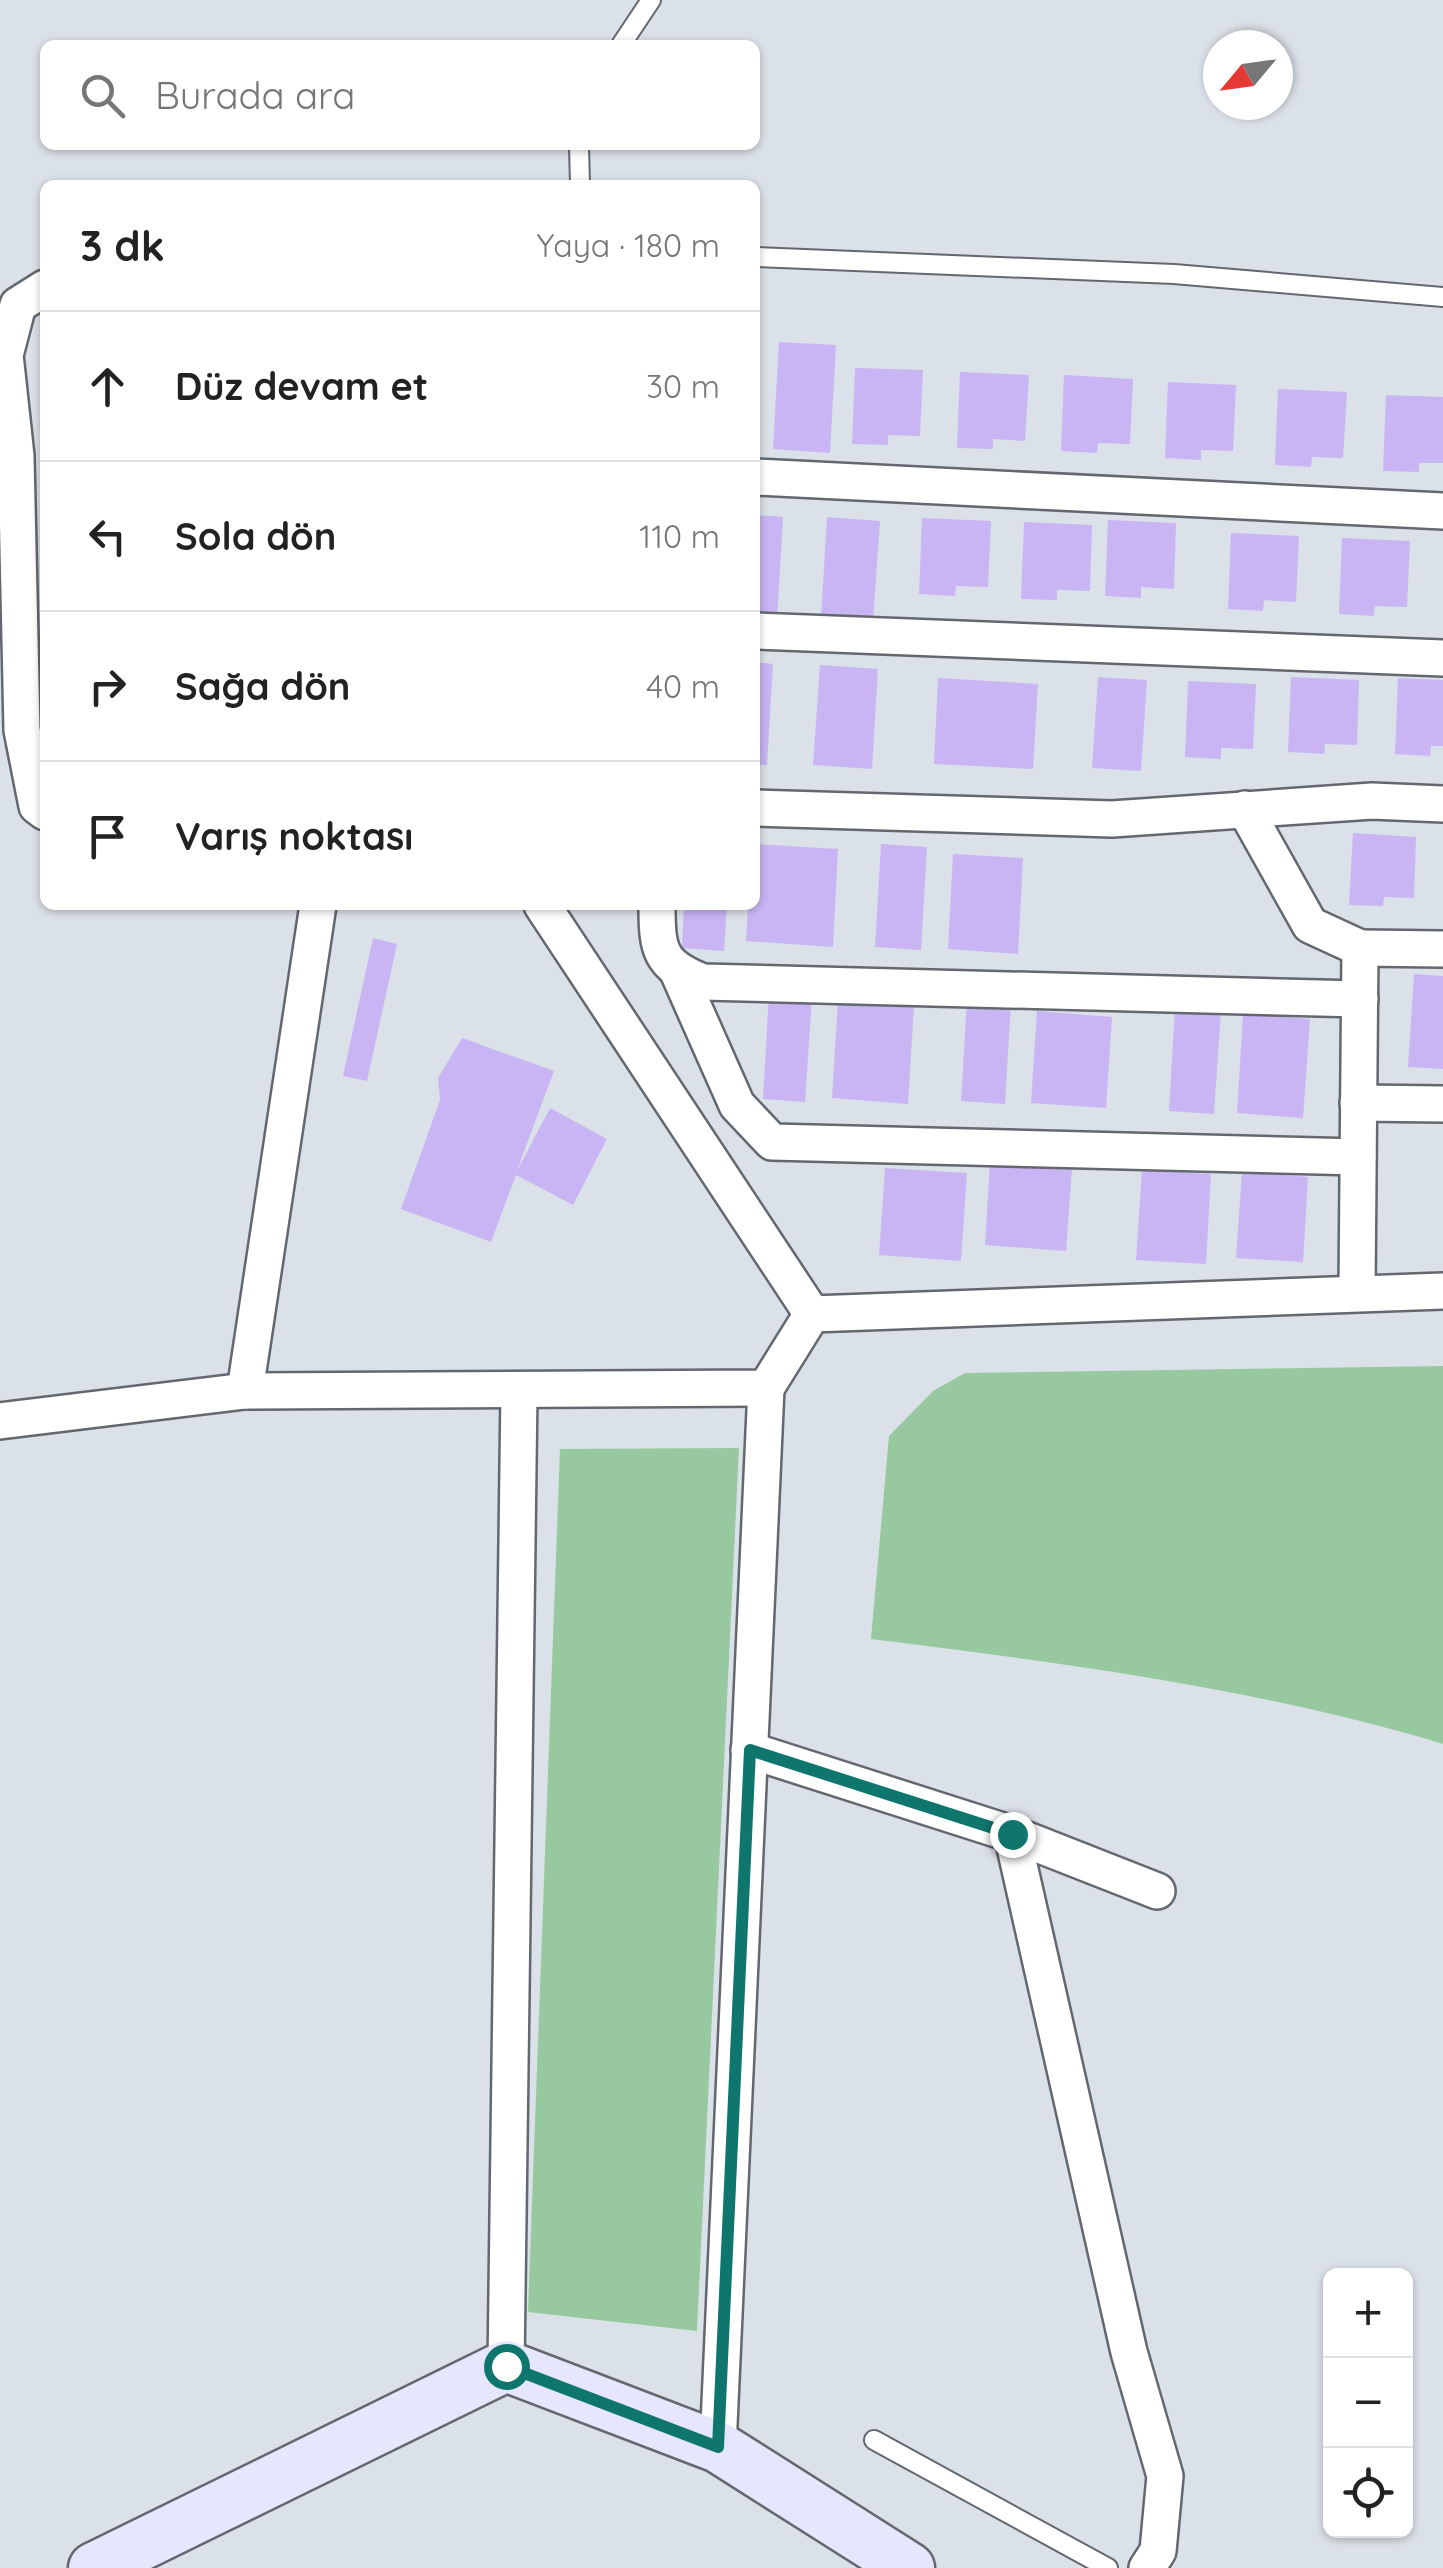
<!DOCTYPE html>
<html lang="tr">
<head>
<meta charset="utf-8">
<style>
	:root { --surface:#fff; --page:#f6f6f6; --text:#222; --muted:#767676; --line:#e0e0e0 }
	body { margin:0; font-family:Quicksand,sans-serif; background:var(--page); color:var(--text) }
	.controls { position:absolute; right:30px; bottom:30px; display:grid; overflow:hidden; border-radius:15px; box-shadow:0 2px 8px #0004 }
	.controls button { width:90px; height:90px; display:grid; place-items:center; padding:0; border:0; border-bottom:2px solid var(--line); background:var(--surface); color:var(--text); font:50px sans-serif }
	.compass { position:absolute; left:1203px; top:30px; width:90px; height:90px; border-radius:50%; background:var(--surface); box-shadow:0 2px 8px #0004; rotate:241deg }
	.stop { position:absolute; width:30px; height:30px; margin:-22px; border:8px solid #0f766e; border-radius:50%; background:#fff }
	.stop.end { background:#0f766e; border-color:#fff; box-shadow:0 2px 10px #0008 }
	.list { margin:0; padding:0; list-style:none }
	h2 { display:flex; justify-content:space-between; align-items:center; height:130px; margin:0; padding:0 40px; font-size:42px }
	h2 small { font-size:32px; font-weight:400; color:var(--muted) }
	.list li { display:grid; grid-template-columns:65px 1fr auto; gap:30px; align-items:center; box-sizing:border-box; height:150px; padding:0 40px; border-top:2px solid var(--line) }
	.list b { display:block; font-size:38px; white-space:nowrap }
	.list em { font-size:32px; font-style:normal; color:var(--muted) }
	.icon { flex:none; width:55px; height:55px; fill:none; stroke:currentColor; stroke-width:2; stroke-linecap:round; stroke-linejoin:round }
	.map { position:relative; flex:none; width:1443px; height:2568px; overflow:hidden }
	.search { position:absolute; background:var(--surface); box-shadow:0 2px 8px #0004; left:40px; top:40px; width:720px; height:110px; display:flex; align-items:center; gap:25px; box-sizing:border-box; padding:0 35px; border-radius:15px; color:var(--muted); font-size:38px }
	.panel { position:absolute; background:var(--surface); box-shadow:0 2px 8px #0004; left:40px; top:180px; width:720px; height:730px; border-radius:15px }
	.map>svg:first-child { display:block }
	.green { fill:#98c89f }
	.building { fill:#c9b5f3 }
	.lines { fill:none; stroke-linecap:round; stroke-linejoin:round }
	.lane-casing { stroke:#63686e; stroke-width:22 }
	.street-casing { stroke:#63686e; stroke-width:40 }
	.secondary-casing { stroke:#63686e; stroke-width:55 }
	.lane { stroke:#fff; stroke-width:18 }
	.street { stroke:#fff; stroke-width:35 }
	.secondary { stroke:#e6e6ff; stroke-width:50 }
	.route { stroke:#0f766e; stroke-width:12 }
</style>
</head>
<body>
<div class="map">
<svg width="1443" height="2568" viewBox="0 0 1443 2568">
	<rect width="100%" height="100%" fill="#dbe1e8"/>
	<g class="green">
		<path d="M1443 1366V1744C1258 1688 1062 1663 871 1639L889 1436 933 1391 965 1373Z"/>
		<polygon points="739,1448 697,2331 528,2312 560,1449"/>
	</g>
	<g class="building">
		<polygon points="779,342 836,345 830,453 773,449"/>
		<polygon points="855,368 923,370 920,436 888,435 888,445 852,444"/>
		<polygon points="960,372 1029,375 1025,441 993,439 993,449 957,448"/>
		<polygon points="1064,375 1133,379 1130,444 1098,443 1097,453 1061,451"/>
		<polygon points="1168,382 1236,385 1233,451 1201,450 1201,460 1165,458"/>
		<polygon points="1278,389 1347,392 1343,458 1312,457 1311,467 1275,465"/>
		<polygon points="1386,395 1443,397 1443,463 1419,463 1419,472 1383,471"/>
		<polygon points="755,515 783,517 777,620 755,618"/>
		<polygon points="827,517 880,521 873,621 821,618"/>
		<polygon points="922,518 991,521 988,587 956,586 955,596 919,594"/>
		<polygon points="1108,520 1176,523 1174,589 1141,587 1141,598 1105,596"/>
		<polygon points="1024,522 1092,525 1090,591 1057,590 1057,600 1021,599"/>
		<polygon points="1231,533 1299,536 1296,602 1264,600 1263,611 1228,609"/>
		<polygon points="1342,538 1410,541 1407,607 1375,606 1374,616 1339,614"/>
		<polygon points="755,662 773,664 767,765 755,765"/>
		<polygon points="820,665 878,669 872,769 813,765"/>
		<polygon points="1098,677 1147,680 1141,771 1092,768"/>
		<polygon points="1291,677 1359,680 1357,745 1325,744 1324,754 1288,752"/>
		<polygon points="938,678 1038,684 1033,769 934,764"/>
		<polygon points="1398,678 1443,680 1443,746 1431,746 1430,756 1395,754"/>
		<polygon points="1188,681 1256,684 1253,749 1221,748 1221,759 1185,757"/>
		<polygon points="1353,833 1416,837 1414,898 1384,897 1383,906 1349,905"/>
		<polygon points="755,844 838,849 833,947 746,941 748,905 755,905"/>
		<polygon points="881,844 927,847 921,950 875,947"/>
		<polygon points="953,854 1023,858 1018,954 948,949"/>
		<polygon points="684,905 727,905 724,951 682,948"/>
		<polygon points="373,938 397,944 367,1081 343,1076"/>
		<polygon points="1414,974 1443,976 1443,1069 1408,1067"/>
		<polygon points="769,994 812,997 805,1102 763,1099"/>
		<polygon points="967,999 1011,1002 1005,1104 961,1101"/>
		<polygon points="838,1001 914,1006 908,1104 832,1098"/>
		<polygon points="1175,1007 1221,1010 1214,1114 1169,1111"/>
		<polygon points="1037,1011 1112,1017 1106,1108 1031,1103"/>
		<polygon points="1243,1014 1310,1019 1303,1118 1237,1113"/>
		<polygon points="462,1038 554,1071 516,1173 550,1108 607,1139 573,1205 516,1175 491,1242 401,1209 440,1100 438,1078"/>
		<polygon points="990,1162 1072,1168 1066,1251 985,1245"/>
		<polygon points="885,1168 967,1173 961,1261 879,1255"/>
		<polygon points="1142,1170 1211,1174 1206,1264 1136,1260"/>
		<polygon points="1242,1172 1308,1177 1303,1262 1236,1258"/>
	</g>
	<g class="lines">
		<defs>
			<g id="lane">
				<polyline points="621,45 651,0"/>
				<polyline points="579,145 580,185"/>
				<polyline points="755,257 1174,274 1443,297"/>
				<polyline points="874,2440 1108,2568"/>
			</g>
			<g id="street">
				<polyline points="45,288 18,305 5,355 16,456 22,730 37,806 45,812"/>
				<polyline points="755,477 1443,511"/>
				<polyline points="755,631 1443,658"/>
				<polyline points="755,808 1112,819 1372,801 1443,804"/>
				<polyline points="1245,809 1310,925 1360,948 1357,1291"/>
				<polyline points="542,905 812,1314"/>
				<path d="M657 905C657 950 659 965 703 982L1360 999"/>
				<polyline points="1360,948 1443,949"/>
				<polyline points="678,972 737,1105 772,1142 1358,1157"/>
				<polyline points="1358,1103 1443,1104"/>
				<polyline points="245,1391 318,905"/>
				<polyline points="0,1421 245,1391 766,1388 812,1314 1443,1291"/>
				<polyline points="749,1750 1012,1834 1157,1891"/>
				<polyline points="1012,1834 1129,2352 1165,2476 1158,2551 1147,2568"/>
				<polyline points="506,2366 519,1392"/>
				<polyline points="718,2447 766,1388"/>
			</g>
			<polyline id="secondary" points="94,2568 506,2366 718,2447 909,2568"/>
		</defs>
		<use href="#lane" class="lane-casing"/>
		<use href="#street" class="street-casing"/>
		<use href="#secondary" class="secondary-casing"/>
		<use href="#lane" class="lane"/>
		<use href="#street" class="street"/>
		<use href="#secondary" class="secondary"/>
	</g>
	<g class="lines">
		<polyline class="route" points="506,2366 718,2447 750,1750 1012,1834"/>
	</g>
</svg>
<div class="controls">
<button>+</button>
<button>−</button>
<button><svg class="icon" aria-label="locate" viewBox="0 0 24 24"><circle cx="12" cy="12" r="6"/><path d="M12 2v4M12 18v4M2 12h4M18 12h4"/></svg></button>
</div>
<svg class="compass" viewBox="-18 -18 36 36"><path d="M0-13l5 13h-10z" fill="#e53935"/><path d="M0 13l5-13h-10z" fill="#767676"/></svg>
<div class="stop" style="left:506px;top:2366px"></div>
<div class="stop end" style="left:1012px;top:1834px"></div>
<div class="search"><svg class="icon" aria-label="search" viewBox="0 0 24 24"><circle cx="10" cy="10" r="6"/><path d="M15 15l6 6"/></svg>Burada ara</div>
<section class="panel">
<h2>3 dk<small>Yaya · 180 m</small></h2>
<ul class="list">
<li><svg class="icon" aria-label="ahead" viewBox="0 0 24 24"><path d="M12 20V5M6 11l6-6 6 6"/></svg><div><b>Düz devam et</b></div><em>30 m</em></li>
<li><svg class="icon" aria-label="left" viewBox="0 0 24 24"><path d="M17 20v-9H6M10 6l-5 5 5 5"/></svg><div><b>Sola dön</b></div><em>110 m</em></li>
<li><svg class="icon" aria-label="right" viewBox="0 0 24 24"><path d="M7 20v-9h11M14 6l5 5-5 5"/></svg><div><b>Sağa dön</b></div><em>40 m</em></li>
<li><svg class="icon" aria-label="arrive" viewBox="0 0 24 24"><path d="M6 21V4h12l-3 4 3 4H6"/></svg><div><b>Varış noktası</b></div></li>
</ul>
</section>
</div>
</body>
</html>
